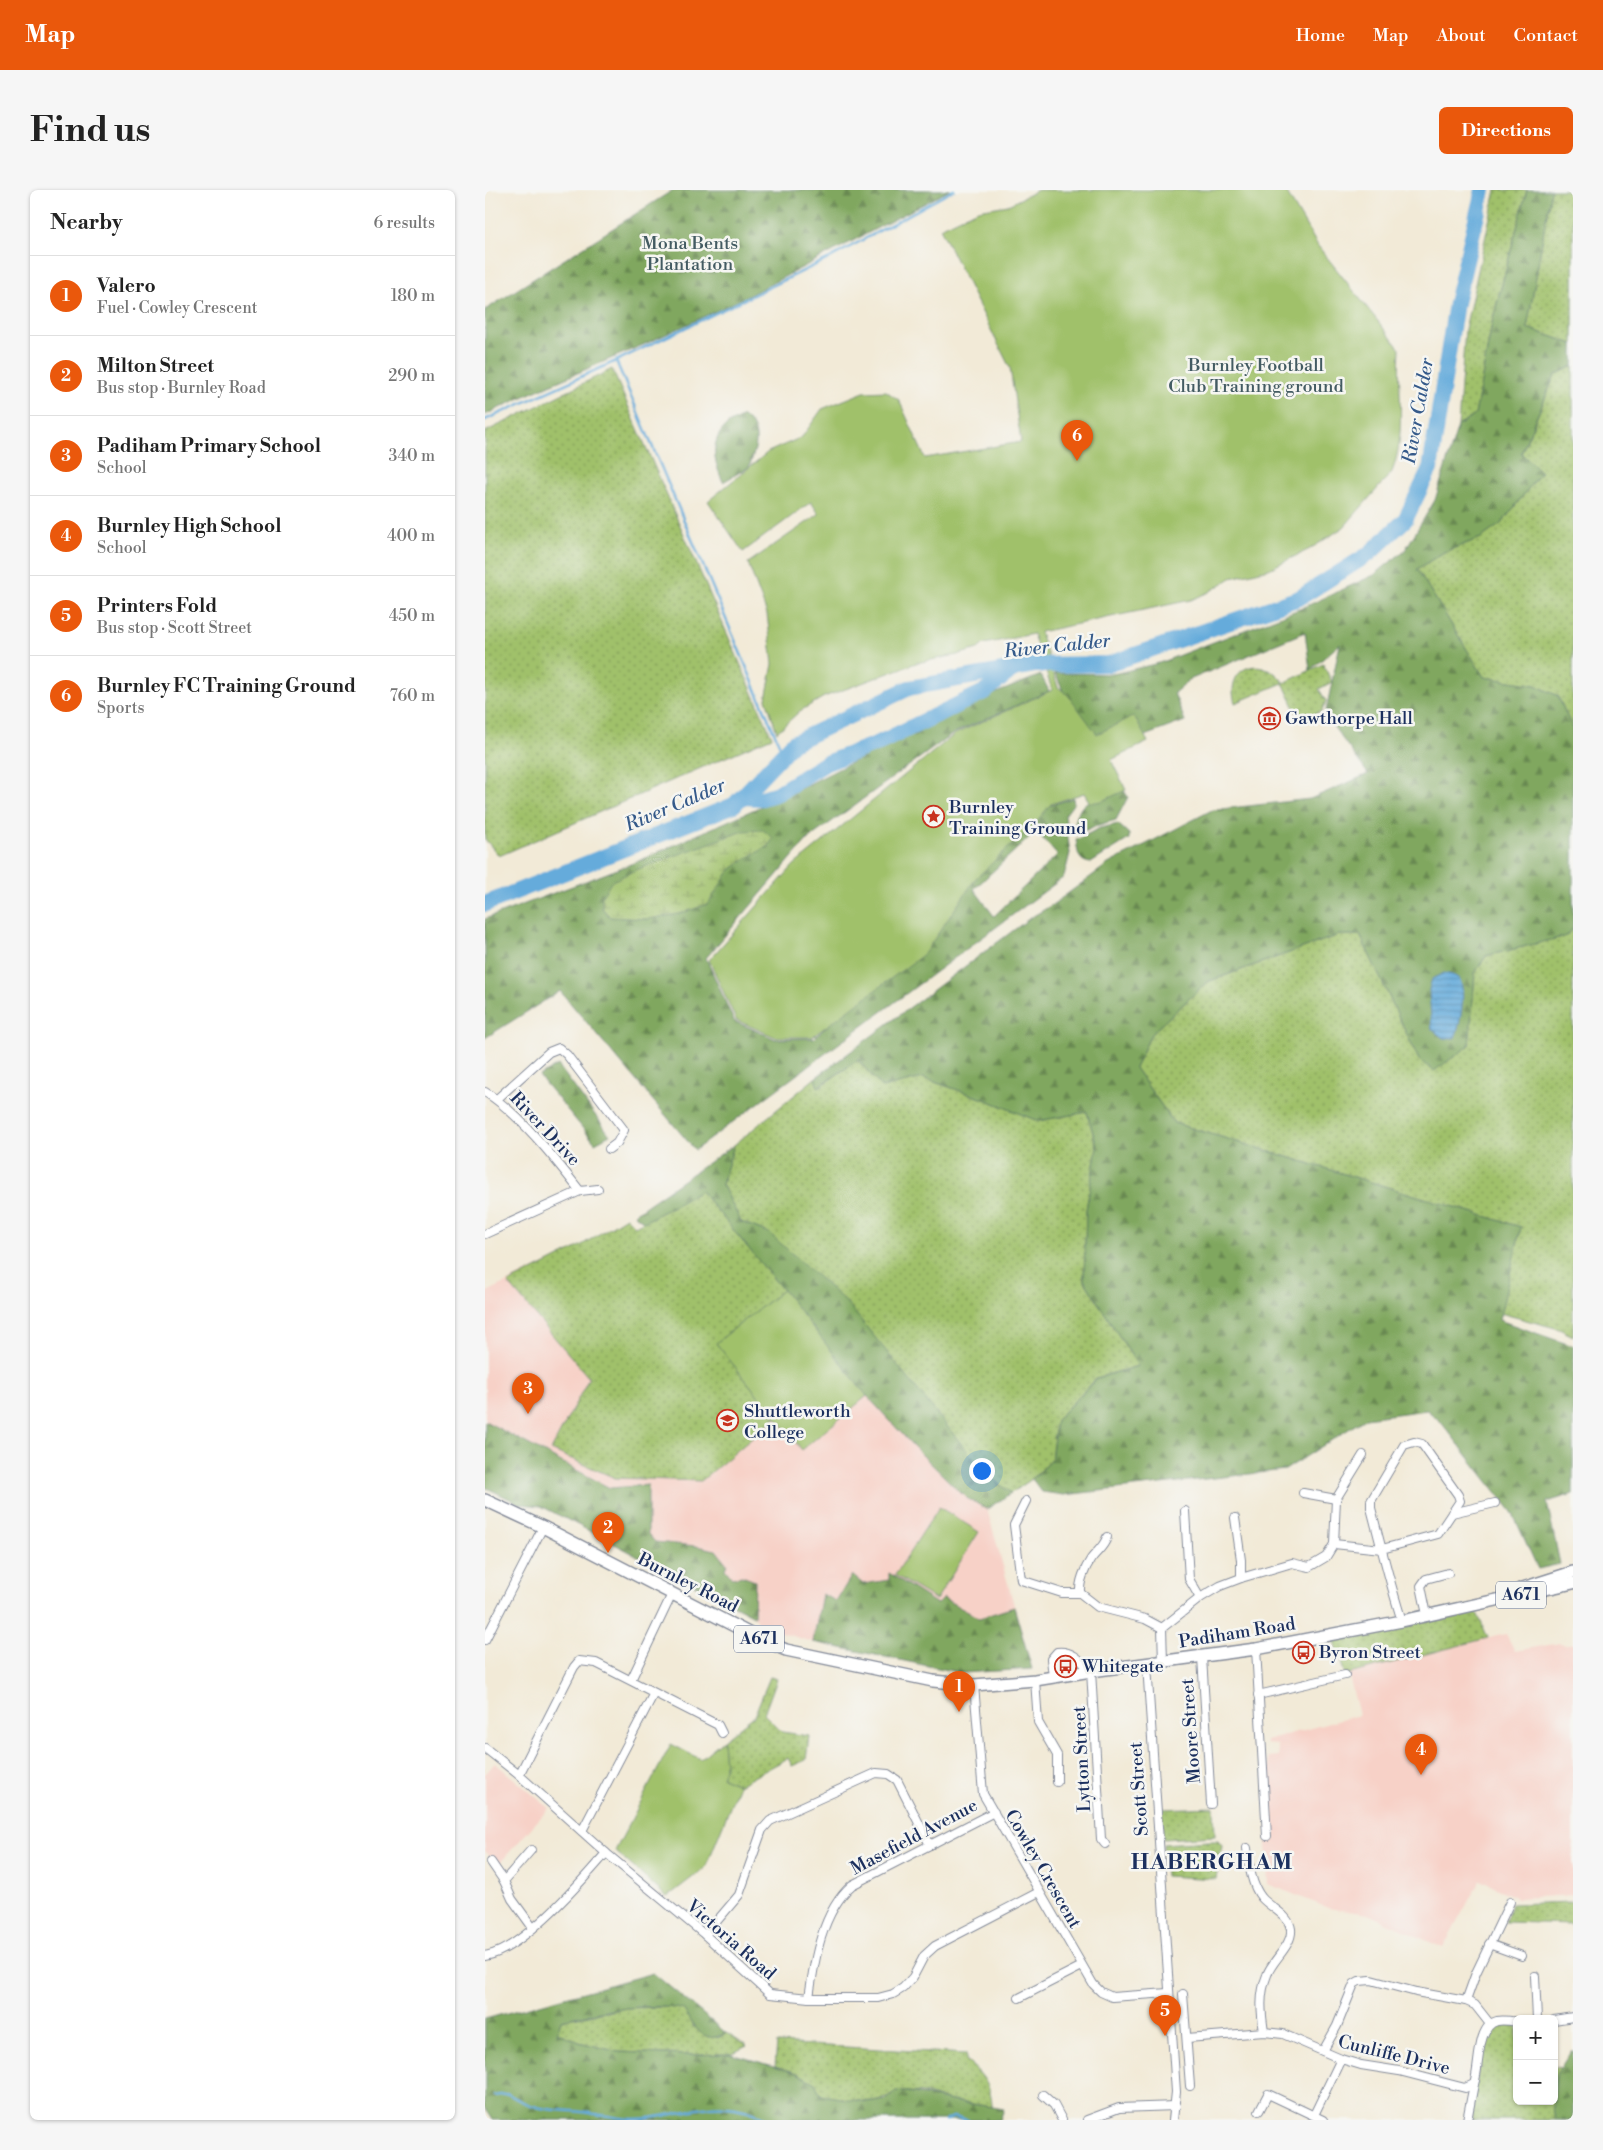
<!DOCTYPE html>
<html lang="en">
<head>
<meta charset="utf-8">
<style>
	:root { --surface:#fff; --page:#f6f6f6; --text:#222; --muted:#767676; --line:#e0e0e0; --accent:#ea580c }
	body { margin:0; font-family:"Libre Bodoni",serif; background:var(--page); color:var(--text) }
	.controls { position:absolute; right:15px; bottom:15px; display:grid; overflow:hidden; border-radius:8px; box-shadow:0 1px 4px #0004 }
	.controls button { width:45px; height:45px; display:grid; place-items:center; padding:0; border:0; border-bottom:1px solid var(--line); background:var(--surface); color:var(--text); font:25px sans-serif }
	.you { position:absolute; left:496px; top:1280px; width:18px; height:18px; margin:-12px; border:4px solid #fff; border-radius:50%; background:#1a73e8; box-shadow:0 0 0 8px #1a73e833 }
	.badge { display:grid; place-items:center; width:32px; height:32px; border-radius:50%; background:var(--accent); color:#fff; font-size:16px; font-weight:700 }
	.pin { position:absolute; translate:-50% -41px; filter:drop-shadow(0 1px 2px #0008) }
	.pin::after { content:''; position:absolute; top:26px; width:18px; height:15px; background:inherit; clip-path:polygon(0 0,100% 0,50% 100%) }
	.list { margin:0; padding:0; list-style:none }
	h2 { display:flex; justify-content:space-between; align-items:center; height:65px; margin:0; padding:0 20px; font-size:21px }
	h2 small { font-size:16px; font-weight:400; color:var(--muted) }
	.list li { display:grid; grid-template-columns:32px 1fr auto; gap:15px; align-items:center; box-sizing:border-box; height:80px; padding:0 20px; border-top:1px solid var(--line) }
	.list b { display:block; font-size:19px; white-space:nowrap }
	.list p { margin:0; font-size:16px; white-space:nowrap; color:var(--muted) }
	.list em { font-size:16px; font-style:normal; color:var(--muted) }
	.map { position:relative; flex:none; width:1088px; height:1930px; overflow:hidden; border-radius:8px }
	header { display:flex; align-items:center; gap:30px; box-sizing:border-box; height:70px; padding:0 25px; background:var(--accent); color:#fff }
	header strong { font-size:24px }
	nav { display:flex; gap:28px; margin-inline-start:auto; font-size:18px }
	.intro { display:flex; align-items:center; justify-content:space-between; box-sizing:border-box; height:120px; padding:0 30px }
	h1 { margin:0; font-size:35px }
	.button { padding:12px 22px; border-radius:8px; background:var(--accent); color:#fff; font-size:18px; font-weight:700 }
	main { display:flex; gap:30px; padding:0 30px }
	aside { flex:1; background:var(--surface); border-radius:8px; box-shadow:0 1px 4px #0004 }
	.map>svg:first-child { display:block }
	.built { fill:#f7d1c7 }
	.grass { fill:url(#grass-dots); stroke:#5e7864 }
	.forest { fill:url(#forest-firs); stroke:#4e6b5e; fill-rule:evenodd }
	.wetland { fill:url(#wetland-marsh); stroke:#5e7864 }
	.park { fill:#a0c16a; stroke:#5e7864 }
	.water { fill:url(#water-rules); stroke:#406d9c }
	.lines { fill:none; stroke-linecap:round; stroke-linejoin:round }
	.stream { stroke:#65abdb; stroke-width:2.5 }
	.river { stroke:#65abdb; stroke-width:16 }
	.minor-casing { stroke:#868c9a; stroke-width:10 }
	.primary-casing { stroke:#868c9a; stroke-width:14 }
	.minor { stroke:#fff; stroke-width:8 }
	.primary { stroke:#fff; stroke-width:11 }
	.labels { text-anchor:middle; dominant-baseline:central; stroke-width:5; stroke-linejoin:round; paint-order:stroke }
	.shield { fill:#f6f6f2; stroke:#5d6b8a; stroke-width:1 }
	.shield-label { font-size:16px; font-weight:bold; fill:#1b2f5e }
	.park-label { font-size:18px; fill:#435b62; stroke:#f6f6f2 }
	.poi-label { font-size:18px; fill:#1b2f5e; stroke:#f6f6f2; text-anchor:start }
	.street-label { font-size:18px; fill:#1b2f5e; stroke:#f6f6f2 }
	.water-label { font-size:19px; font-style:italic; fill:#355a8a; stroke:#f6f6f2 }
	.district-label { font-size:22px; font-weight:bold; letter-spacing:1px; fill:#1b2f5e; stroke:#f6f6f2 }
</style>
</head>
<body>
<header>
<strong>Map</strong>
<nav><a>Home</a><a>Map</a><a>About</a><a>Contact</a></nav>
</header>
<div class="intro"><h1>Find us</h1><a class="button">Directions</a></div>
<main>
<aside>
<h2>Nearby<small>6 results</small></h2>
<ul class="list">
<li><span class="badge">1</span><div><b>Valero</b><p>Fuel · Cowley Crescent</p></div><em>180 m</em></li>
<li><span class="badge">2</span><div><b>Milton Street</b><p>Bus stop · Burnley Road</p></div><em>290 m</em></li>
<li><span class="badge">3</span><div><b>Padiham Primary School</b><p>School</p></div><em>340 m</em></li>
<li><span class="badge">4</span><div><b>Burnley High School</b><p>School</p></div><em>400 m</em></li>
<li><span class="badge">5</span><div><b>Printers Fold</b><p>Bus stop · Scott Street</p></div><em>450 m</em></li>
<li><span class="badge">6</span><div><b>Burnley FC Training Ground</b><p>Sports</p></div><em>760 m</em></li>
</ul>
</aside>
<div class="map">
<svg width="1088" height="1930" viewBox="0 0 1088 1930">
	<defs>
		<pattern id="grass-dots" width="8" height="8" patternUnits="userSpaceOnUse" patternTransform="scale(1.25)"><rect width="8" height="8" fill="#a0c16a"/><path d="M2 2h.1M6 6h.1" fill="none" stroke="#829d5a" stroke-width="1.8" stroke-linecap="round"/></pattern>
		<pattern id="forest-firs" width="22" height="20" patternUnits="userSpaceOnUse" patternTransform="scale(1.25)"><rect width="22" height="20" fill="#80a75e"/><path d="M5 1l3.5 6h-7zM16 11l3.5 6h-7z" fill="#688851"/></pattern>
		<pattern id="wetland-marsh" width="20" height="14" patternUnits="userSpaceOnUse" patternTransform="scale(1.25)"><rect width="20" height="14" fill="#a0c16a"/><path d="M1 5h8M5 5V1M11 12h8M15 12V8" fill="none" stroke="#829d5a"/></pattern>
		<pattern id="water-rules" width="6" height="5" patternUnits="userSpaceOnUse" patternTransform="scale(1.25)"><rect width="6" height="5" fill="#65abdb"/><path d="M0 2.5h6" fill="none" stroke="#528cb5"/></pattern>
	</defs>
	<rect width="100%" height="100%" fill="#f6f6f2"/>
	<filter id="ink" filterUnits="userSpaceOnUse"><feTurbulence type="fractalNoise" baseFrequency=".02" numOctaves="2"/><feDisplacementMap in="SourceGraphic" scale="10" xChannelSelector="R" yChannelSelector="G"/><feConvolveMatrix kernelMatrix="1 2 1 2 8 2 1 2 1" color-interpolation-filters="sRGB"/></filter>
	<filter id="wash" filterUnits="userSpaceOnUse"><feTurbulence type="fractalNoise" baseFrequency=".0096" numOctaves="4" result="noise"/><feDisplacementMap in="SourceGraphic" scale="20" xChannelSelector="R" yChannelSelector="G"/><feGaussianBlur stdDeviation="1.12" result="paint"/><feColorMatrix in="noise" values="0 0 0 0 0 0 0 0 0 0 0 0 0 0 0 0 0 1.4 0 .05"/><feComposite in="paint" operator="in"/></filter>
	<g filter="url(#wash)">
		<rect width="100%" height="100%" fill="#f2ead7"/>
		<g class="built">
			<polygon points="216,1001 298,1100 382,1206 429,1257 481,1308 502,1319 547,1479 477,1483 328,1452 277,1437 272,1433 269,1426 56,1316 35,1314 0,1297 0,1103 92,1058 141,1027 150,1036"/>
			<polygon points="1021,1444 1030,1461 1075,1453 1081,1455 1088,1453 1088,1705 1032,1708 995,1690 958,1758 883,1724 843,1718 783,1694 781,1652 790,1650 783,1567 794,1566 792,1555 782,1554 782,1550 874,1525 863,1482"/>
			<polygon points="10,1573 64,1618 13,1675 0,1661 0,1584"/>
		</g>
		<g class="grass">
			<polygon points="1011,0 1042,0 1008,128 990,225 973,236 980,139"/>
			<polygon points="1066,0 1088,0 1088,154 1042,138"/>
			<polygon points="1088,176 1088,540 1073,506 1050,495 999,487 932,379 959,362 996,348 1017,333 1056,282 1036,264 1070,185"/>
			<polygon points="127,179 287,547 14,666 0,649 0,242"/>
			<path d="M838 474 847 492 834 499 841 511 837 521 815 529 798 493 750 513C739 477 777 462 799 493Z"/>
			<polygon points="1088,738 1088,1146 1074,1139 1015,1123 1036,1037 689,933 650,878 666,844 722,792 854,745 875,745 934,870 984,856 990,783 1001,766 1082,746"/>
			<polygon points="373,870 397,897 438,888 499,909 553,931 602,922 612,957 601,1020 599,1090 653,1176 611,1188 571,1230 566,1271 547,1289 526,1303 500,1283 284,1043 256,1032 237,994 249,955 330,888 334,897"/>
			<polygon points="216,1001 298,1100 231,1153 291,1228 216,1291 130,1288 66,1260 104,1188 23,1093 92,1058 141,1027 150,1036"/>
			<polygon points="989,1416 1003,1448 860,1485 847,1445"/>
			<polygon points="285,1487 292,1489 279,1524 297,1542 324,1546 321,1570 307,1576 303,1568 254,1595 237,1588 240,1578 238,1550 269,1526"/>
			<polygon points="729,1617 730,1646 678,1649 677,1619"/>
			<polygon points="724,1651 733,1651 737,1656 731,1689 680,1686 678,1654"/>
			<polygon points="1088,1712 1088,1734 1020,1732 1026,1714"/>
			<polygon points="186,1817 199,1819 208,1836 233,1848 241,1843 262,1856 246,1864 201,1865 134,1862 94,1852 75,1843 71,1844 76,1830 143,1818"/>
			<polygon points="1005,1834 1032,1835 1032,1911 1069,1911 1069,1877 1076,1878 1069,1922 1070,1930 986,1930 997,1850"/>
			<path d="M292 1853 481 1864V1871C497 1883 507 1896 507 1917L462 1910 438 1903 411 1901C389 1919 362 1909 336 1905 326 1886 310 1882 290 1876Z"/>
		</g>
		<g class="forest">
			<polygon points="188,0 465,0 259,108 160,154 46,203 0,225 0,120"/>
			<polygon points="1042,0 1066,0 1042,138 1088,154 1088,176 1070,185 1036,263 1056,282 1017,333 996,348 959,362 932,379 999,487 1050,495 1073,506 1088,540 1088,738 1082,746 1001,766 990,783 984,856 949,881 934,870 875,745 854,745 722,792 666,844 650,878 689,933 1036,1037 1014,1130 1088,1156 1088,1304 1062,1312 1075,1374 1053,1379 1027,1322 955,1231 942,1220 881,1228 800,1280 579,1305 557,1302 547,1289 566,1271 571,1230 612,1188 653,1176 599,1090 601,1020 612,957 602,922 553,931 499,909 438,888 397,898 373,870 333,897 330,888 545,728 567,715 623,674 727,620 825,609 883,584 840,525 855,454 825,480 820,442 704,490 689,503 700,531 654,548 613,547 581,508 570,483 628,484 674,473 817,418 889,385 920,360 950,310 973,236 990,225 1008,128"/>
			<path d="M258 226C278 240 271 259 264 277L238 292C230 274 223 253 241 236 245 232 253 229 258 226Z"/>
			<path d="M556 485 564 501 469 543 323 649 221 768 249 831 290 849 329 848 434 753 538 624 588 608 589 613 580 625 585 663 579 687 210 960 75 801 0 848V729L151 672 310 601 474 518ZM551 641 572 665 509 726 489 699ZM262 668 244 681 163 729 125 727 117 718Z"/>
			<path d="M638 599 643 607 631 630 610 636 590 645C588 609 610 607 638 599Z"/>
			<path d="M633 634 644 644V649L606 673C592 672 593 661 591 650L615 638Z"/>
			<polygon points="73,875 125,945 110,953 54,886"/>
			<polygon points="249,955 237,994 256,1032 284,1043 362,1113 500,1283 526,1303 502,1319 481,1308 429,1257 382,1206 298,1100 216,1001 159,1032 149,1024"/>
			<polygon points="0,1231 125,1298 163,1295 163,1344 170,1352 211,1356 231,1360 242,1374 240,1379 247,1388 257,1386 270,1391 269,1426 56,1316 35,1314 0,1297"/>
			<polygon points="404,1383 452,1414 458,1408 494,1428 529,1417 547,1479 477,1483 328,1452 337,1404 351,1411 367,1385 378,1394 404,1390"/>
			<path d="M168 1783 241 1843C220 1856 208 1837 199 1820 162 1811 113 1822 76 1830L72 1844 75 1843 94 1852 134 1862 201 1865 246 1864 310 1882 330 1893 336 1905 382 1912 401 1909 411 1901C429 1902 444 1906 461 1910 480 1914 500 1915 519 1919L515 1930H8L0 1918V1829Z"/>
			<polygon points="1086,1861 1088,1861 1088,1930 1070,1930 1068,1918 1071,1885"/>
		</g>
		<polygon class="wetland" points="278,640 288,648 284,656 262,668 244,681 223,714 194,724 163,729 125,727 117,718 117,706 127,691 151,680 258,641"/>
		<g class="park">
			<path d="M553 0H800L833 56 915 159C912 200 922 243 907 282L859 337 825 359 784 379 746 388 724 402 706 410 555 442 573 497 583 505 612 544 649 526 663 552 626 570 641 600 617 611 605 613 599 603 566 614 551 632 491 688 439 764 327 847H290L251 830 224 770 309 675 470 544 567 500 548 444 499 454 493 459 472 465 431 473 339 507 315 521 292 542 281 509 288 474 282 424 263 373 334 324 326 312 258 362 223 311 283 262 317 247 337 219 379 202 401 201 414 210 440 268 536 252 525 178 455 38 493 20 523 15Z"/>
			<polygon points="298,1100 382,1206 317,1260 231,1153"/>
			<polygon points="454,1317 494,1342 451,1410 410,1385"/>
			<polygon points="238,1550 240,1578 237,1588 254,1595 221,1677 182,1707 130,1661 186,1554 215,1569"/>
		</g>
		<path class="water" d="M959 783C964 784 970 785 974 789 982 800 975 836 970 848H958L947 839 944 800 947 789Z"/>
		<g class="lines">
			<g class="stream">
				<polyline points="0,230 131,171"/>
				<polyline points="298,563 131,171 343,69 469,0"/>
				<path d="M9 1906 23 1904C56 1924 69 1918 104 1923 119 1925 135 1929 150 1929 202 1928 230 1901 285 1930"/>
				<polyline points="461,1930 468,1927 483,1930"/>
			</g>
			<g class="river">
				<polyline points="257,607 277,608 293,603 341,573 394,553 501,501 527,480"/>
				<polyline points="0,714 249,615 308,553 424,498 550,475 624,474 814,408 884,364 920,330 945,279 971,113 998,0"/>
			</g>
		</g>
	</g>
	<g filter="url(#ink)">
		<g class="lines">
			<defs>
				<g id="minor">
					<path d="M0 902C33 922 71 970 95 1001"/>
					<polyline points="12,909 64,862 74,858 82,865 139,940 132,953 124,959"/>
					<polyline points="0,1044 95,1001 113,999"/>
					<polyline points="818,1303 851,1309"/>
					<polyline points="541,1311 529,1335 536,1390 577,1403 595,1403"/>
					<polyline points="700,1321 704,1389 715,1408"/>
					<polyline points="967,1323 1010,1313"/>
					<polyline points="750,1328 756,1370 756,1388"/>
					<path d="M849 1354 897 1359 953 1344 975 1311 973 1305 937 1254 929 1252 919 1255 886 1311V1318C896 1356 905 1394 917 1431"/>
					<polyline points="595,1403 613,1417 660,1429 677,1438"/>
					<path d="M595 1403C594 1392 600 1378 606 1369 612 1361 619 1357 622 1347"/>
					<polyline points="942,1425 936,1396 941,1389 963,1383"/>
					<polyline points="0,1450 58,1337"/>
					<polyline points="771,1459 782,1646"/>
					<polyline points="717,1467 726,1614"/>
					<polyline points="678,1472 677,1438 715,1408 735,1396 756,1388 807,1373 824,1377 841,1367 849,1354 851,1309 878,1265"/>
					<polyline points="662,1475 691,1902 688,1930"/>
					<path d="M568 1487 566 1469 572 1462C587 1460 596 1471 606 1481L616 1649 620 1654"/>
					<polyline points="146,1490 187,1404"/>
					<polyline points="550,1490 553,1532 572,1565 572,1592"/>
					<polyline points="489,1495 498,1604 608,1794 616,1802 627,1807 683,1803"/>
					<polyline points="773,1505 860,1485"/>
					<polyline points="0,1558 34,1585 121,1663 220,1745 285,1804 324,1808 393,1808 408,1804 418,1798 428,1787 439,1766 450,1756 554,1702"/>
					<polyline points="34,1585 89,1477 94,1471 111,1473 225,1531 233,1535 237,1543"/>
					<polyline points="97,1641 169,1503"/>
					<path d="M762 1658C764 1674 766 1695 777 1708 786 1718 804 1725 806 1739 808 1755 787 1770 782 1785 774 1805 776 1822 779 1842"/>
					<polyline points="46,1660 19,1691 27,1709 48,1738"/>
					<polyline points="6,1672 19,1691"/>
					<polyline points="220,1745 254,1705 277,1640 285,1631 391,1583 403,1584 412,1590 445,1655"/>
					<polyline points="1004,1754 1037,1766"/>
					<path d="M0 1766C36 1761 97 1691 121 1663"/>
					<polyline points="1050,1786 1052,1829"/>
					<polyline points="698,1804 705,1896"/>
					<path d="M324 1808C329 1771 337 1721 367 1695L509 1622"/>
					<polyline points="534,1808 597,1776"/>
					<polyline points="981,1811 991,1783 1025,1712"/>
					<polyline points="1069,1830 1088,1827"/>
					<path d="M702 1848 779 1842 798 1844 856 1869 876 1875 914 1881 980 1898 989 1894C995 1878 991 1836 1012 1831 1018 1830 1026 1831 1032 1832"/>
					<polyline points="838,1861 852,1836 869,1794 874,1791 886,1790 931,1802 981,1811 990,1815 1005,1834"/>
					<polyline points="558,1905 569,1915 577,1930"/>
					<polyline points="774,1921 783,1904 838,1930"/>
					<polyline points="829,1925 856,1869"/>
					<polyline points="602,1930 634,1918 691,1916"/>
					<polyline points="982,1930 989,1894"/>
				</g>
				<g id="primary">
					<polyline points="0,1310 58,1337 271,1447 301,1460 448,1491 489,1495 550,1490 606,1481 771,1459 917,1431 1088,1393"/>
					<polyline points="1035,1399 1088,1382"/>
				</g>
			</defs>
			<use href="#minor" class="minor-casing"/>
			<use href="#primary" class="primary-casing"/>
			<use href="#minor" class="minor"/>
			<use href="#primary" class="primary"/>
		</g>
	</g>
	<defs>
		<symbol id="museum-ring" viewBox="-11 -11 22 22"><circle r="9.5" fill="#f6f6f2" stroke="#c8321e" stroke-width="1.5"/><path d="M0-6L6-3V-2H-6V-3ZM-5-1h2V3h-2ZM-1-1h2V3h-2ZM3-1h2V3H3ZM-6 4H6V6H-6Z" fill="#c8321e"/></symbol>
		<symbol id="sight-ring" viewBox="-11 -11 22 22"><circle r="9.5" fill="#f6f6f2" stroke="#c8321e" stroke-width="1.5"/><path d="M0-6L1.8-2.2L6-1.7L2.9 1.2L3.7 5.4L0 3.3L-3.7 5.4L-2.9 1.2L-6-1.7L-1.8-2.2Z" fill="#c8321e"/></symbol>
		<symbol id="school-ring" viewBox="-11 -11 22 22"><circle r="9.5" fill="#f6f6f2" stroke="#c8321e" stroke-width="1.5"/><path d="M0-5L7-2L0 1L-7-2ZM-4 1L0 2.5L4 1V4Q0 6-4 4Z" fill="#c8321e"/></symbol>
		<symbol id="bus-ring" viewBox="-11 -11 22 22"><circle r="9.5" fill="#f6f6f2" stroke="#c8321e" stroke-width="1.5"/><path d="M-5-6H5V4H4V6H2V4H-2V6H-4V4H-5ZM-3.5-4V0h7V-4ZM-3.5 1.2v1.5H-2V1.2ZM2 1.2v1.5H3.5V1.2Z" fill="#c8321e"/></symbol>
	</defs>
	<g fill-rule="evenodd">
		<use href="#museum-ring" x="772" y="516" width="25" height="25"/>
		<use href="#sight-ring" x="436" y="614" width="25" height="25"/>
		<use href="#school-ring" x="230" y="1218" width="25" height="25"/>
		<use href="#bus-ring" x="806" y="1450" width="25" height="25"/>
		<use href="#bus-ring" x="568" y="1464" width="25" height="25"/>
	</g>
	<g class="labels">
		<g class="shield">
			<rect x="1011" y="1391.5" width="50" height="27" rx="4"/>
			<rect x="249" y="1435.5" width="50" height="27" rx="4"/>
		</g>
		<g class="shield-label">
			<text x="1036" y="1405">A671</text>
			<text x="274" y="1449">A671</text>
		</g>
		<g class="park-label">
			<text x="205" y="53">Mona Bents<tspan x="205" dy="21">Plantation</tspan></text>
			<text x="771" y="175">Burnley Football<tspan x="771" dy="21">Club Training ground</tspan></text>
		</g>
		<g class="poi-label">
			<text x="800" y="528">Gawthorpe Hall</text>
			<text x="464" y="617">Burnley<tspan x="464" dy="21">Training Ground</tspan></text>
			<text x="259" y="1221">Shuttleworth<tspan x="259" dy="21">College</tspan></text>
			<text x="834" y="1462">Byron Street</text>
			<text x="597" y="1476">Whitegate</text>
		</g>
		<g class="street-label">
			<text transform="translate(60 939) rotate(47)">River Drive</text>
			<text transform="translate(203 1393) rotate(27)">Burnley Road</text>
			<text transform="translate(752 1443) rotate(-9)">Padiham Road</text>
			<text transform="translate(706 1541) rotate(-94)">Moore Street</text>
			<text transform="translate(597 1569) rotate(-93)">Lytton Street</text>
			<text transform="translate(654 1599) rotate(-94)">Scott Street</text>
			<text transform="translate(429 1647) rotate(-28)">Masefield Avenue</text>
			<text transform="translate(558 1679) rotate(60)">Cowley Crescent</text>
			<text transform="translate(246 1750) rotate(41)">Victoria Road</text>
			<text transform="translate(909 1865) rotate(14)">Cunliffe Drive</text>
		</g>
		<g class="water-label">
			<text transform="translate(933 221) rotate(-80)">River Calder</text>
			<text transform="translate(572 456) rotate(-6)">River Calder</text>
			<text transform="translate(190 615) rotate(-23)">River Calder</text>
		</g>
		<g class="district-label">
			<text x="727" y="1672">HABERGHAM</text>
		</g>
	</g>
</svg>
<div class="controls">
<button>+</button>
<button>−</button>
</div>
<div class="you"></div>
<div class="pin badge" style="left:474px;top:1522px">1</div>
<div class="pin badge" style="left:123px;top:1363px">2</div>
<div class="pin badge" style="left:43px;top:1224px">3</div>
<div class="pin badge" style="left:936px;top:1585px">4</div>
<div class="pin badge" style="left:680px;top:1846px">5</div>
<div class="pin badge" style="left:592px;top:271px">6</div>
</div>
</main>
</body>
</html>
